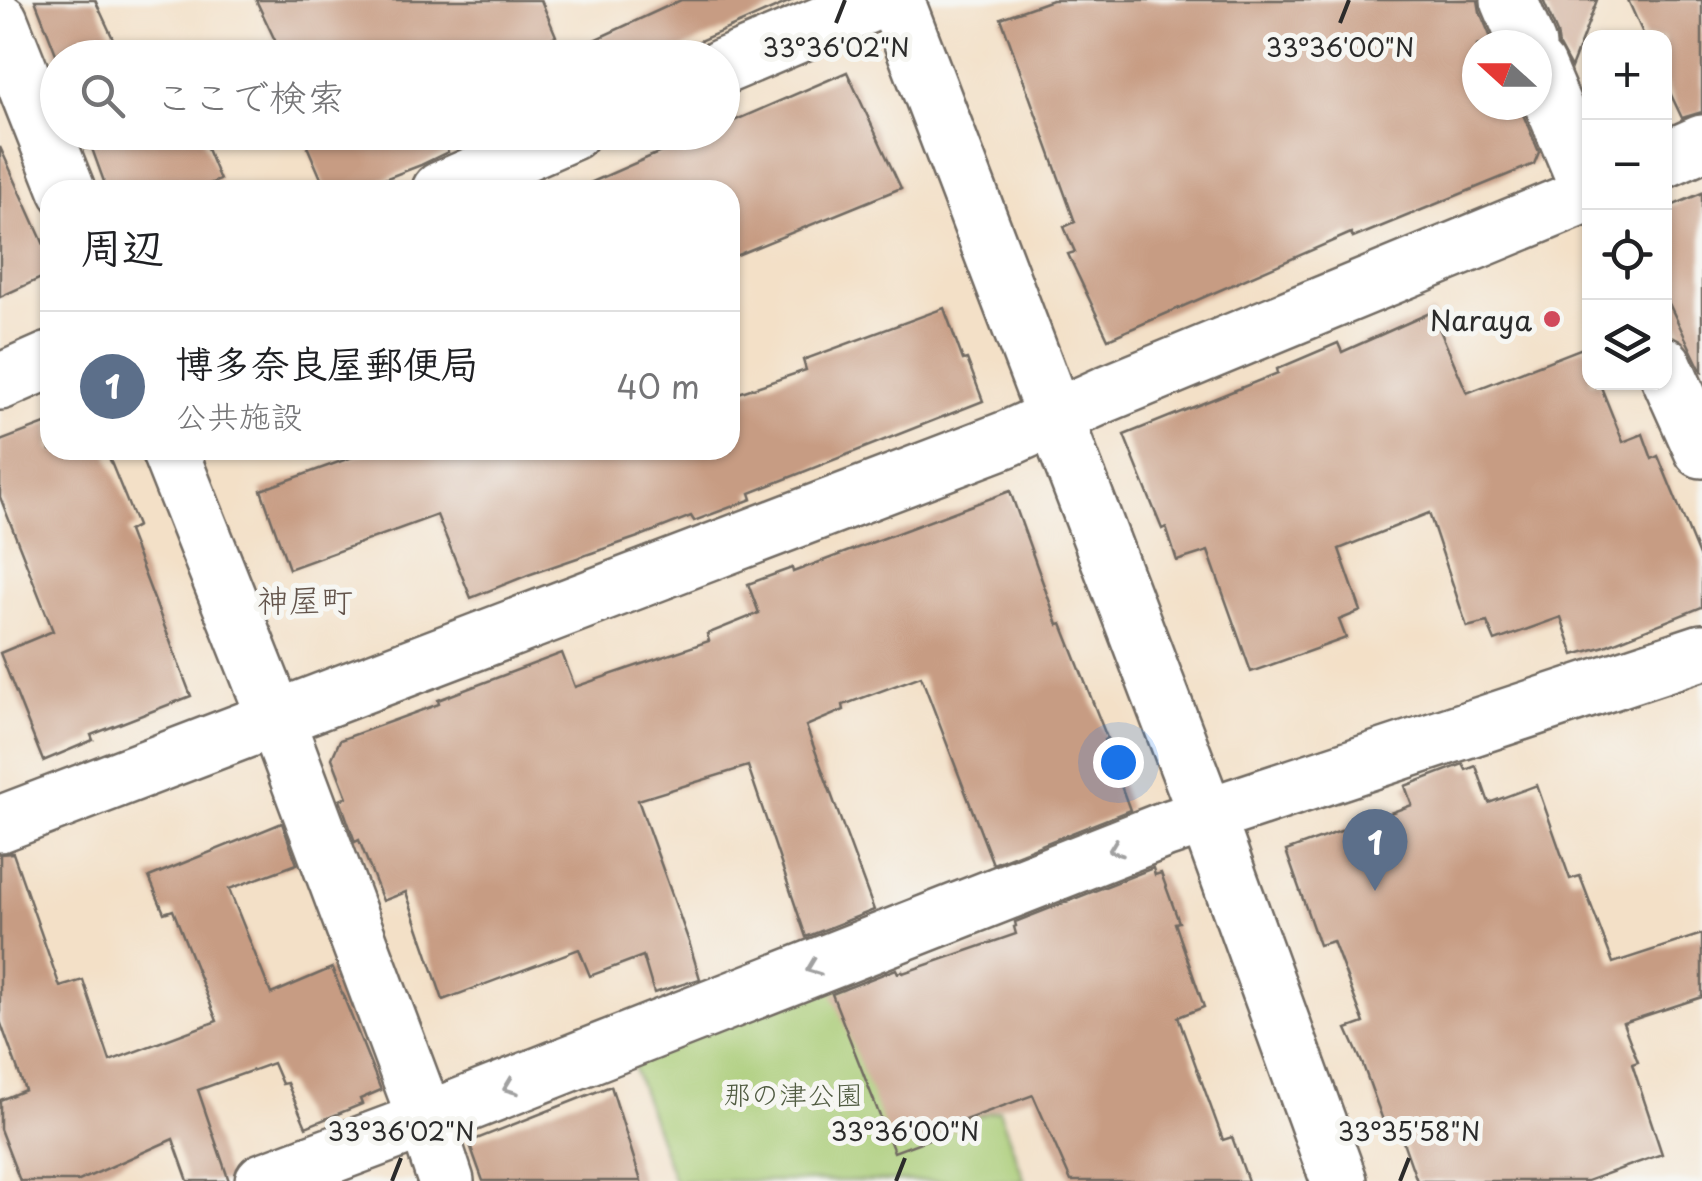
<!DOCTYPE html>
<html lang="ja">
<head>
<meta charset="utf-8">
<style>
	:root { --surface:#fff; --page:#f6f6f6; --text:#202124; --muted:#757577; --line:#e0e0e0; --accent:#2563eb }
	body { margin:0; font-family:"Playpen Sans","Klee One",sans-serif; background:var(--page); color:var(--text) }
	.controls { position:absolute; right:30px; top:30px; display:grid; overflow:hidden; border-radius:20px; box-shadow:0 2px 8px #0004 }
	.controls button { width:90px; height:90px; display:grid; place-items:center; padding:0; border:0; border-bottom:2px solid var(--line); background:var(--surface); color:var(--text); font:50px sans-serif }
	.compass { position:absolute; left:1462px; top:30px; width:90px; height:90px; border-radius:50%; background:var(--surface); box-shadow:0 2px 8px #0004; rotate:291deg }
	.you { position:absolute; left:1118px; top:762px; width:35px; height:35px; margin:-25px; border:8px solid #fff; border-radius:50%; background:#1a73e8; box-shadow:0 0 0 15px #1a73e833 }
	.badge { display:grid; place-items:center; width:65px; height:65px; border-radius:50%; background:var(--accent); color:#fff; font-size:32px; font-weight:700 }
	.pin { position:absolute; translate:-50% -82px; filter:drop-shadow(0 2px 5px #0008) }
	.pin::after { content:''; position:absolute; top:52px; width:35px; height:30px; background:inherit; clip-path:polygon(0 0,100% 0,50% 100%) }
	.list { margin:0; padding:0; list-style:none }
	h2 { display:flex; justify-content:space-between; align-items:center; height:130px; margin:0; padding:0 40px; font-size:42px }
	h2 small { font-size:32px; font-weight:400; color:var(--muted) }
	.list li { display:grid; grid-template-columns:65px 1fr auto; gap:30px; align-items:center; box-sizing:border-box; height:150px; padding:0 40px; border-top:2px solid var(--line) }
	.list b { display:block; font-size:38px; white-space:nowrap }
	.list p { margin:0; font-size:32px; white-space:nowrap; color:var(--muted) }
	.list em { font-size:32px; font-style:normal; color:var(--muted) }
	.icon { flex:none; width:55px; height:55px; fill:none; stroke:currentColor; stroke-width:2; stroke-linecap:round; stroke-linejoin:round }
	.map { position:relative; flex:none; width:1702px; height:1181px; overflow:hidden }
	.search { position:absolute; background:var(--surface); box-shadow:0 2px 8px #0004; left:40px; top:40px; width:700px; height:110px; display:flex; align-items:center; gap:25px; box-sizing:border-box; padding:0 35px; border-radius:55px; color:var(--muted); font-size:38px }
	.panel { position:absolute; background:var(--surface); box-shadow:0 2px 8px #0004; left:40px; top:180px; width:700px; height:280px; border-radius:30px }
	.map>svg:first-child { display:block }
	.green { fill:#a8cb74; stroke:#6a7b50; stroke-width:2.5 }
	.building { fill:#c79c83 }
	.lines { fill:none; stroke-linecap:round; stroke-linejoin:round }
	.minor-casing { stroke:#716a62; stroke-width:60 }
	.minor { stroke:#fff; stroke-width:55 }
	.oneway { stroke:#a0a0a0 }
	.ticks { fill:none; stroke:#2b2b2b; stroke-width:4 }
	.poi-dot { fill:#d1495b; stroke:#f6f6f2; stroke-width:4 }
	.labels { text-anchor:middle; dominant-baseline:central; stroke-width:10; stroke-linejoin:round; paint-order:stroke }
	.poi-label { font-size:28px; fill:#2b2b2b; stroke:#f6f6f2; text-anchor:end }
	.park-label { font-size:28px; fill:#505b41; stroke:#f6f6f2 }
	.quarter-label { font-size:32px; fill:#62534a; stroke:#f6f6f2 }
	.ticks-label { font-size:25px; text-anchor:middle; fill:#2b2b2b; stroke:#f6f6f2; stroke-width:10; stroke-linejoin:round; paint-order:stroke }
</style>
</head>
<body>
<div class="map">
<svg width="1702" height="1181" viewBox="0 0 1702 1181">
	<rect width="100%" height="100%" fill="#f6f6f2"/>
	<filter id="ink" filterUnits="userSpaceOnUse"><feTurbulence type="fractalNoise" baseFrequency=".01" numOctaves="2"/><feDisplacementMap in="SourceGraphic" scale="20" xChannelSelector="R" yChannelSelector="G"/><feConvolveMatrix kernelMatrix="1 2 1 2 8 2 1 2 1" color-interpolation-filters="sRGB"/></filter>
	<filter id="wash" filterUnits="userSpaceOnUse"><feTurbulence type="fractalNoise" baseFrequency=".0048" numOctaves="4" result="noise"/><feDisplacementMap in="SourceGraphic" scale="40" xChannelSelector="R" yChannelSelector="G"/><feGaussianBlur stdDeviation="2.25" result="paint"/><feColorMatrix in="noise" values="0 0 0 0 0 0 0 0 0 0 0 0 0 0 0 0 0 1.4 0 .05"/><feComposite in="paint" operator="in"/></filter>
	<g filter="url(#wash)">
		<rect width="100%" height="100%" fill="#f3e0c7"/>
		<polygon class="green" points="847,978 904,1137 999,1110 1025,1181 674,1181 631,1060"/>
		<g id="blocks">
			<g class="building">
				<polygon points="35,0 95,0 122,58 58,59"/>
				<polygon points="256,0 541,0 556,36 506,58 268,58 281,53"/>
				<polygon points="681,0 793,0 661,58 555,58"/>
				<polygon points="1052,0 1478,0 1480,12 1494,45 1477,45 1477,105 1519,105 1539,152 1534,164 1353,238 1351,233 1108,339 1068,254 1075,252 1064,227 1075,222 1001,18"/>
				<polygon points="1543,0 1597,0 1571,68 1559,46 1557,33"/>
				<polygon points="1628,0 1702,0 1702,112 1682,118 1664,80 1664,38 1645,38"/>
				<polygon points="847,72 901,188 730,258 730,190 574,190 706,132 722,132 722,126"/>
				<polygon points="86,132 200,132 220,180 193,190 107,190"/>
				<polygon points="301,132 440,132 448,152 421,165 356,190 326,190"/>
				<polygon points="0,147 50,258 50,274 0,297"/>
				<polygon points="1702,193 1702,373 1664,293 1664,209"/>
				<polygon points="944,308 963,360 967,359 983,401 750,493 752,499 694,521 691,516 638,537 528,575 471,598 437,515 289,569 261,490 372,450 730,450 730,396 806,370 803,360"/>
				<polygon points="1432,312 1467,393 1585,347 1590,358 1590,382 1599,382 1623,442 1643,434 1652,459 1658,456 1702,563 1702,607 1605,646 1574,655 1561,617 1495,641 1487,622 1467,627 1429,513 1339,549 1361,611 1339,620 1346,638 1251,672 1208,551 1177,561 1166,527 1162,529 1124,435 1278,373 1277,369 1338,343 1342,352"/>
				<polygon points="50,422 50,450 106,450 137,526 128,531 191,696 91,735 93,740 43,761 0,653 53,631 0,497 0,441"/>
				<polygon points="1010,491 1058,625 1062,624 1107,738 1104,740 1130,810 993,864 921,676 843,705 844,710 806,726 874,910 806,937 748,766 638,800 689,942 700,979 654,993 643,956 590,976 579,949 443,1000 406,892 383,901 359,840 355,842 340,800 347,797 332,758 340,740 439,704 438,700 562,653 575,687 709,641 707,634 759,613 748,584 792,568 793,572"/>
				<polygon points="1463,764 1466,770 1476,766 1489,803 1537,785 1570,879 1580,876 1613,963 1702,934 1702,997 1623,1023 1638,1062 1632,1064 1662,1154 1587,1181 1417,1181 1400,1133 1389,1137 1363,1065 1347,1029 1364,1023 1333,941 1319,945 1286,851 1412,805 1405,786"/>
				<polygon points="282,823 297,864 229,889 271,994 332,968 381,1090 360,1099 362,1104 306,1127 287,1083 282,1084 273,1063 198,1090 229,1181 188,1181 173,1139 79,1181 20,1181 0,1129 0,1100 25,1090 0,1021 0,854 13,853 60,987 83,980 110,1061 217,1021 173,910 164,913 149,877"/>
				<polygon points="1153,868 1155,875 1161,873 1179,922 1175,923 1204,1007 1178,1017 1223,1140 1232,1137 1248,1181 1071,1181 1033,1095 962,1121 964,1126 894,1152 832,994 896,969 898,973 902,971 903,973 1016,934 1014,927 1016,926 1015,922"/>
				<polygon points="611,1086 641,1181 483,1181 469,1142"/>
			</g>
		</g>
	</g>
	<g filter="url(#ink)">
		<use href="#blocks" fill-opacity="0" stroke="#716a62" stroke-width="2.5"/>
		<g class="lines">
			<defs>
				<g id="minor">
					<polyline points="896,0 1207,817 1339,1181"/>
					<polyline points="1509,0 1528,45"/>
					<polyline points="0,21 67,190"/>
					<polyline points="722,67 880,0"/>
					<polyline points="1537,67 1590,192"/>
					<polyline points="1664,160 1702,143"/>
					<polyline points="440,190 572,132"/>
					<polyline points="1664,365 1702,450"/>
					<polyline points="0,382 50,360"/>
					<polyline points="169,450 276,719 426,1120 446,1181"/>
					<polyline points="0,824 1007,439 1106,394 1590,194"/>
					<polyline points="263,1181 426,1120 1164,830 1702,652"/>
				</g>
			</defs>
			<use href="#minor" class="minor-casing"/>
			<use href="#minor" class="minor"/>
		</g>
		<defs><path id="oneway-chevron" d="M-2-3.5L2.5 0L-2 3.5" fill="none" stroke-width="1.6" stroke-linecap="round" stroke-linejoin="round" transform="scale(2.5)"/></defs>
		<g class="oneway">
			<use href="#oneway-chevron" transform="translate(1115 849) rotate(159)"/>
			<use href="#oneway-chevron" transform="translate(813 968) rotate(159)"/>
			<use href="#oneway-chevron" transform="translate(510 1087) rotate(159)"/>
		</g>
	</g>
	<path class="ticks" d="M836 23 845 0M1340 23 1349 0M392 1181 401 1158M896 1181 905 1158M1400 1181 1409 1158"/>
	<circle class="poi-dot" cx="1552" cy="319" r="10"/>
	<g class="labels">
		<g class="poi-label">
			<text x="1532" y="319">Naraya</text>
		</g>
		<g class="park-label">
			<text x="793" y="1093">那の津公園</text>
		</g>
		<g class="quarter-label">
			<text x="305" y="599">神屋町</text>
		</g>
	</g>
	<g class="ticks-label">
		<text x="836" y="57">33°36'02"N</text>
		<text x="1340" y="57">33°36'00"N</text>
		<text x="401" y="1141">33°36'02"N</text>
		<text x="905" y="1141">33°36'00"N</text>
		<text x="1409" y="1141">33°35'58"N</text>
	</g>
</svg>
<div class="controls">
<button>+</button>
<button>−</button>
<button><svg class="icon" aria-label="locate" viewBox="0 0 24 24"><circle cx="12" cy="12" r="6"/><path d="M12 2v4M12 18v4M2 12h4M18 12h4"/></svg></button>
<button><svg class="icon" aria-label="layers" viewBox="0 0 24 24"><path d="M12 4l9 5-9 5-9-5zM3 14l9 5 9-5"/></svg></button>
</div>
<svg class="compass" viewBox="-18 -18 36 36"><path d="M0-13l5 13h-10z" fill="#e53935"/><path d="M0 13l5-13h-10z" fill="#757577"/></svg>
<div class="you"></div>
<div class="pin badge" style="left:1375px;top:891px;background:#5c6f8a">1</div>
<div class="search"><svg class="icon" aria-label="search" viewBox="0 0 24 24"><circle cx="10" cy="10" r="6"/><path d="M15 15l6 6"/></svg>ここで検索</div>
<section class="panel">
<h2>周辺<small></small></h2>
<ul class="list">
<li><span class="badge" style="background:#5c6f8a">1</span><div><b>博多奈良屋郵便局</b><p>公共施設</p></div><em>40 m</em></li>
</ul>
</section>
</div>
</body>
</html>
